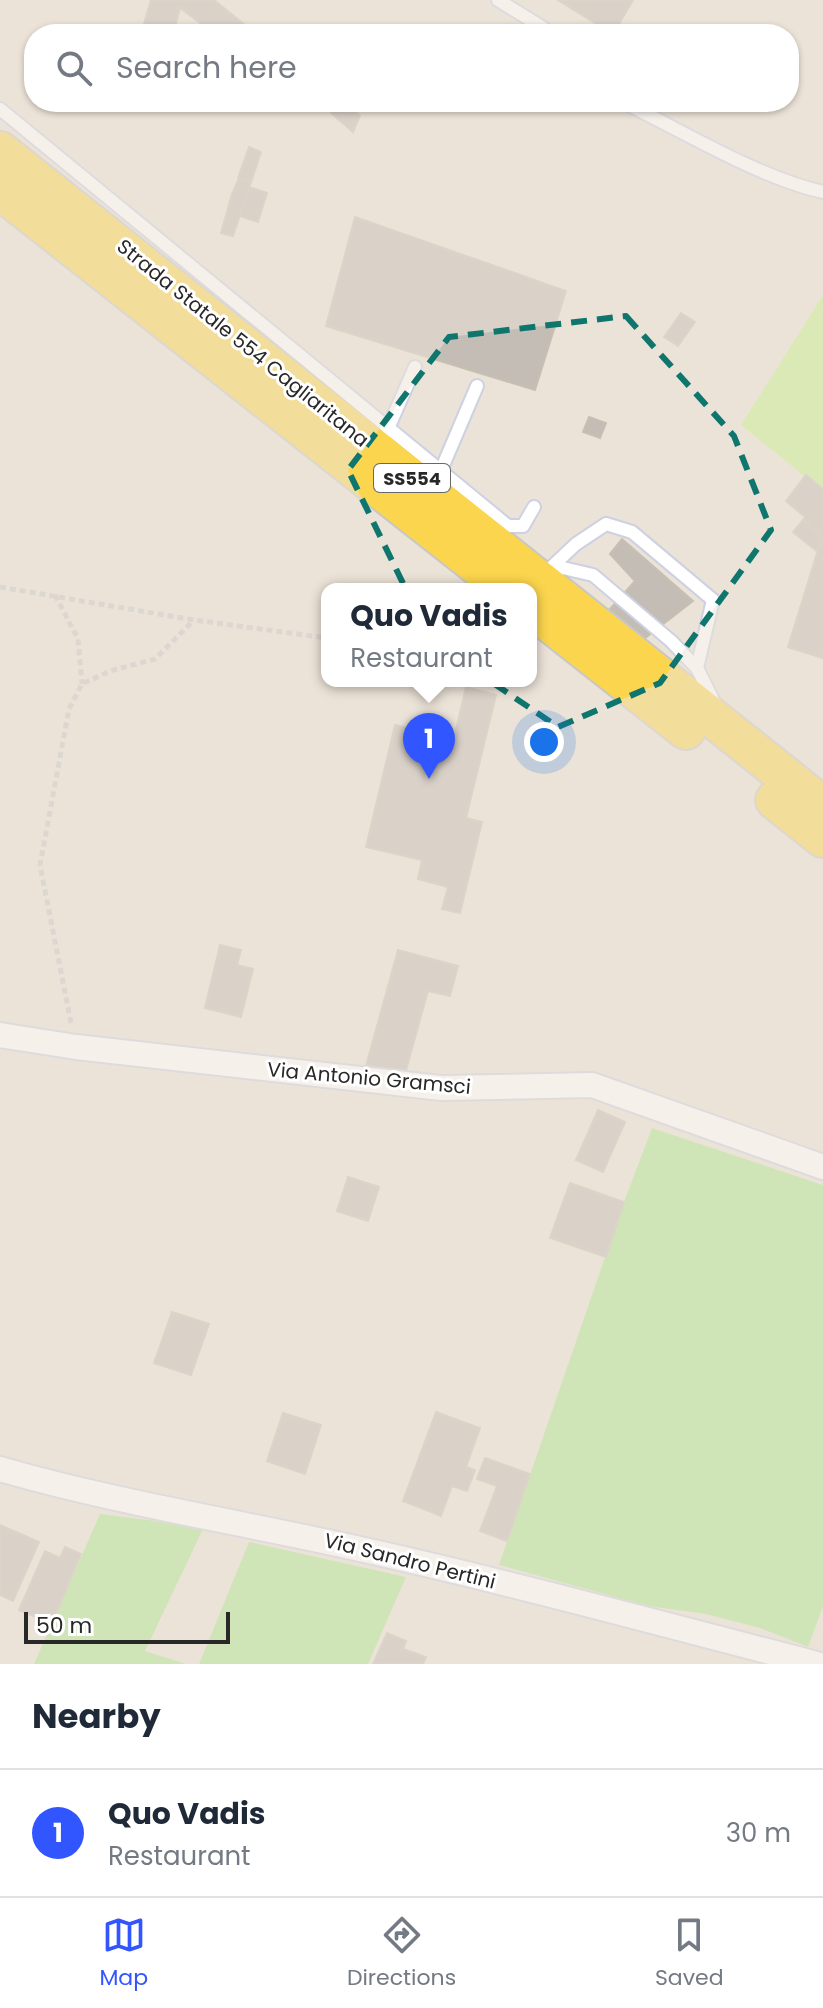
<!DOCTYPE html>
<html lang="en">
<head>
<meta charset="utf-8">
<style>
	:root { --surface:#fff; --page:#f2f2f3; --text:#1f2937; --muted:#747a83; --line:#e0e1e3; --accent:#3155ff }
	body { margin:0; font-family:Poppins,sans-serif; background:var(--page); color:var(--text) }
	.scale { position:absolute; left:24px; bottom:20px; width:206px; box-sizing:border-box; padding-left:8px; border:4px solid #282828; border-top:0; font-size:22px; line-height:28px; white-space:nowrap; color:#282828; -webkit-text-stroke:6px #fff; paint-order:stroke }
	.you { position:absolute; left:544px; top:742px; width:28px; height:28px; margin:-20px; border:6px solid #fff; border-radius:50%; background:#1a73e8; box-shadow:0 0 0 12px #1a73e833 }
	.badge { display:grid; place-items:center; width:52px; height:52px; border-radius:50%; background:var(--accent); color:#fff; font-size:26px; font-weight:700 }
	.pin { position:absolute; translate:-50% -66px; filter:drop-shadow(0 2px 4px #0008) }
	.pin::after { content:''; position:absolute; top:42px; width:28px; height:24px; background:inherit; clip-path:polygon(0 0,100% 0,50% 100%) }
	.popup { position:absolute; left:321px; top:583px; width:216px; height:104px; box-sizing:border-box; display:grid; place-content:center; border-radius:16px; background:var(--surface); filter:drop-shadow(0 2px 6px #0005); font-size:26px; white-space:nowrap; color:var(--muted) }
	.popup b { font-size:30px; color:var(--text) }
	.popup::after { content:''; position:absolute; left:50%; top:100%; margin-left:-16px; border:16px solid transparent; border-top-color:var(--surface) }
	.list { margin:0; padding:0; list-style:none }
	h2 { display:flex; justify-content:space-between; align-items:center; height:104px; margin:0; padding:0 32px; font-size:34px }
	h2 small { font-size:26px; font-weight:400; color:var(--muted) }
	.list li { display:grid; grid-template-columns:52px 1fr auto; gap:24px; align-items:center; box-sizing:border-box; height:128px; padding:0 32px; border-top:2px solid var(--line) }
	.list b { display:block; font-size:30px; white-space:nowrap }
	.list p { margin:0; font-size:26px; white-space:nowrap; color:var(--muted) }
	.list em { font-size:26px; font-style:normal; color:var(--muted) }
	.icon { flex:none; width:44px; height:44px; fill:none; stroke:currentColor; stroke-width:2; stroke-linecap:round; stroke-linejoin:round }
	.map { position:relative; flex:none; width:823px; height:1664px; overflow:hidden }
	.search { position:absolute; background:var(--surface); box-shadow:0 2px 6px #0004; left:24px; right:24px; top:24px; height:88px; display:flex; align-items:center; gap:20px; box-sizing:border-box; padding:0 28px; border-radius:32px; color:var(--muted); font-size:30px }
	.sheet { height:232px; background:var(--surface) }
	nav { display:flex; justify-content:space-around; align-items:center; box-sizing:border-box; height:112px; border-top:2px solid var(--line); background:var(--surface); font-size:22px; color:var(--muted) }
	nav a { display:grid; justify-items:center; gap:4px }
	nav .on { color:var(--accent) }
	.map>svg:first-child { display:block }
	.green { fill:#ace78f }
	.pitch { fill:#c3f08a }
	.building { fill:#c3bdb5; stroke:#c7c0b2; stroke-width:2 }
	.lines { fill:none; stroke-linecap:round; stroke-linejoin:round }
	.lane-casing { stroke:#cdd1e2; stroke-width:16 }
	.street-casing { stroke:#cdd1e2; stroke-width:28 }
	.primary-casing { stroke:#c7c7c7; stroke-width:42 }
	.path { stroke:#c7c7c7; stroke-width:5; stroke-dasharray:6 4; stroke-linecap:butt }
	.lane { stroke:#fff; stroke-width:12 }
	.street { stroke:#fff; stroke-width:24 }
	.primary { stroke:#fbd54e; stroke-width:38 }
	.marked { fill:none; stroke:#0f766e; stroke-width:6; stroke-dasharray:16 10; stroke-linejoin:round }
	.labels { text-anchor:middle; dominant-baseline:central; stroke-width:6; stroke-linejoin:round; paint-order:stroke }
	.shield { fill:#fff; stroke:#686868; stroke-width:2 }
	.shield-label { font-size:18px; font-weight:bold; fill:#282828 }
	.street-label { font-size:20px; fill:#282828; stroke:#fff }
</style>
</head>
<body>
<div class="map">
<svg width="823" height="1664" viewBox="0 0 823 1664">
	<rect width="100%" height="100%" fill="#ece3d8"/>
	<g class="green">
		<polygon points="652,1128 823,1185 823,1606 808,1647 760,1628 706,1614 648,1606 499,1565 624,1202"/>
		<polygon points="100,1514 204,1527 145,1651 186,1664 34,1664"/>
		<polygon points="249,1542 406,1577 368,1664 199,1664"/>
	</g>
	<polygon class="pitch" points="823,295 823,491 741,425"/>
	<g class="building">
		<polygon points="151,0 214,0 256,34 215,34 180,8 173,34 141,34"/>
		<polygon points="558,0 633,0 613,34"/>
		<polygon points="342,102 360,115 353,132 331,113"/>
		<polygon points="249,147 261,152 251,182 238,178"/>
		<polygon points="239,178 251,182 233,236 221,233 232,194"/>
		<polygon points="249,187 267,193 258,222 240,216"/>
		<polygon points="355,217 566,291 535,390 326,326"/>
		<polygon points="681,313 695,322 678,346 664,337"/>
		<polygon points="589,417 606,423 600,438 583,432"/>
		<polygon points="806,475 823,489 822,658 788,647 822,537 803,520 805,517 786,501"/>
		<polygon points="803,520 822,537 818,552 793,532"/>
		<polygon points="622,539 693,601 644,639 610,609 635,581 610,554"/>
		<polygon points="466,687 496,695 466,818 482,822 460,913 442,909 448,887 418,879 422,860 366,847 395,725 454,739"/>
		<polygon points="220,945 241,950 237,965 253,969 241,1017 205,1008"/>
		<polygon points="398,950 458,966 450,996 428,991 406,1070 366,1066"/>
		<polygon points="598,1110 625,1122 603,1172 576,1160"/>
		<polygon points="348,1177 379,1187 368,1221 337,1211"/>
		<polygon points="570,1183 624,1202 606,1257 550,1238"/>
		<polygon points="172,1312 209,1324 191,1375 154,1363"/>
		<polygon points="436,1412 480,1428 466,1467 475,1470 467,1491 452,1486 441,1516 403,1501"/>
		<polygon points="283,1413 321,1425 305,1474 267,1461"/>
		<polygon points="485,1458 530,1474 507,1541 480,1531 497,1486 477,1479"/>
		<polygon points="0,1525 39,1542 13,1601 0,1595"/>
		<polygon points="65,1547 81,1554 52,1624 19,1610 45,1551 60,1558"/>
		<polygon points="387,1633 406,1641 403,1649 426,1657 423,1664 373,1664"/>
	</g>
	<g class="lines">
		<defs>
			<g id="lane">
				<polyline points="498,0 542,27 549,34"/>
				<path d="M623 102C682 131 760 178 823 192"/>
				<polyline points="0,109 508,526 523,526 534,507"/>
				<polyline points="386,433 415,367"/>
				<polyline points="439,475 477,386"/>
				<polyline points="549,573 563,568 593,575 671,641 697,668 715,704"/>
				<polyline points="543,575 576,544 606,524 632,532 713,600 697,668"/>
			</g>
			<g id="street">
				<polyline points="0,1035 76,1047 441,1088 592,1085 823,1167"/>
				<path d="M0 1469C118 1503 240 1522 360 1549 513 1583 665 1625 817 1664"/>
			</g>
			<g id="primary">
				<polyline points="0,151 823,806"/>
				<polyline points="0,190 507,589"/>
				<polyline points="531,608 686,730"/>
				<polyline points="775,800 823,838"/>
			</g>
		</defs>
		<use href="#lane" class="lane-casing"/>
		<use href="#street" class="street-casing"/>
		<use href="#primary" class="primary-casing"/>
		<g class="path">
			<polyline points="0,587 194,620 327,638"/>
			<polyline points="55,595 78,639 82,684"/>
			<polyline points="71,1023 40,865 69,709 82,684 110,671 155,659 194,620"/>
		</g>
		<use href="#lane" class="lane"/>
		<use href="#street" class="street"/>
		<use href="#primary" class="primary"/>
	</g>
	<path d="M0 0H823V1664H0ZM626 316 734 436 771 530 660 683 558 727 431 641 348 470 449 337Z" fill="#ece3d8" fill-opacity=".55" fill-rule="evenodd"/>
	<path class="marked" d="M626 316 734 436 771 530 660 683 558 727 431 641 348 470 449 337Z"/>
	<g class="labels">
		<rect class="shield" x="374" y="464" width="76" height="28" rx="6"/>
		<g class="shield-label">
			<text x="412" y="478">SS554</text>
		</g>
		<g class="street-label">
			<text transform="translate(243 343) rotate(39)">Strada Statale 554 Cagliaritana</text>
			<text transform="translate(369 1078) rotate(5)">Via Antonio Gramsci</text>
			<text transform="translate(410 1561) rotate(14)">Via Sandro Pertini</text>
		</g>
	</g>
</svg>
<div class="scale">50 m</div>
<div class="you"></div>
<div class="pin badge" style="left:429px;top:779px">1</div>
<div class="popup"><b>Quo Vadis</b>Restaurant</div>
<div class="search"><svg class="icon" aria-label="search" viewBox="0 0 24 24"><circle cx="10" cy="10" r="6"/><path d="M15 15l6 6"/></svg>Search here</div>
</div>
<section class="sheet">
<h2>Nearby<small></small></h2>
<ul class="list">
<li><span class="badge">1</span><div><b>Quo Vadis</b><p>Restaurant</p></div><em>30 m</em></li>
</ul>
</section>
<nav>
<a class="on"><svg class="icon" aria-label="map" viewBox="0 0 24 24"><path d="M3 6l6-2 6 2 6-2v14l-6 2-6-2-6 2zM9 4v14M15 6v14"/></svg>Map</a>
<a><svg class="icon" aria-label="directions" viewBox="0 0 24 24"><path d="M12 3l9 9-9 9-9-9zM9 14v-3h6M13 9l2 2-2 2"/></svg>Directions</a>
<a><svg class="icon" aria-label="saved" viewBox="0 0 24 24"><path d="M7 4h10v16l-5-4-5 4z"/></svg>Saved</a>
</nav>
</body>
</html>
